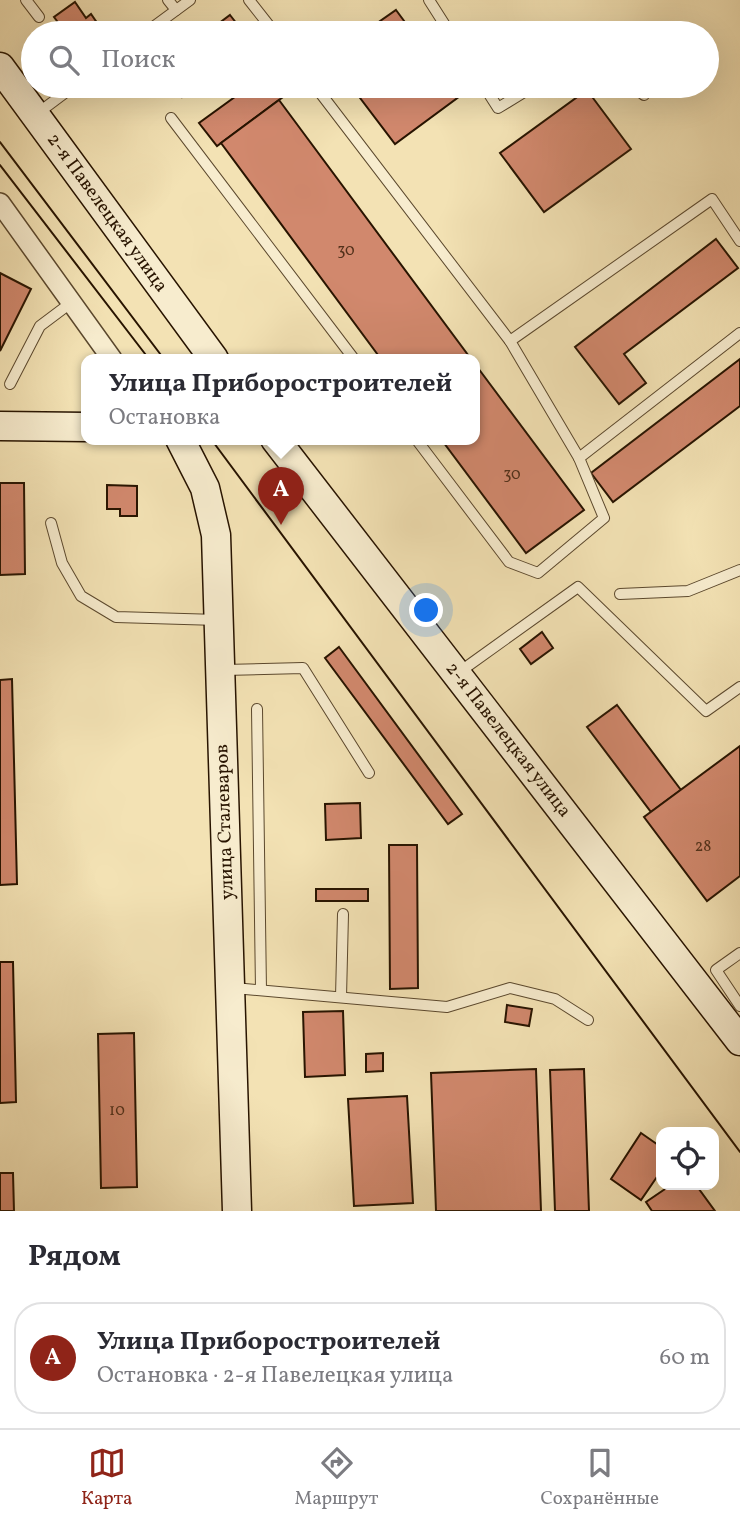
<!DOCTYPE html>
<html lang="ru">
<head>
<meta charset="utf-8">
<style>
	:root { --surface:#fff; --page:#f7f7f7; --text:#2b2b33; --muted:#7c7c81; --line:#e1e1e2; --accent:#8f2418 }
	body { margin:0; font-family:Vollkorn,serif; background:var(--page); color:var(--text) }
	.controls { position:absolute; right:21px; bottom:21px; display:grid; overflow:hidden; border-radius:14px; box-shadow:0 7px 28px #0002 }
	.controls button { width:63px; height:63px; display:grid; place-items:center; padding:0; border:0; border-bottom:2px solid var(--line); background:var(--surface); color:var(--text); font:35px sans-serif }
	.you { position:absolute; left:427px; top:611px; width:24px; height:24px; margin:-18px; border:5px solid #fff; border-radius:50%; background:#1a73e8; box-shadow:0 0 0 10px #1a73e833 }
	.badge { display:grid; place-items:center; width:46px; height:46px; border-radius:50%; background:var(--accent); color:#fff; font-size:23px; font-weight:700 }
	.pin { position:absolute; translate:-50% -58px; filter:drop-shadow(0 2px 4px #0008) }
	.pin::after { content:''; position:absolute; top:37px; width:24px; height:21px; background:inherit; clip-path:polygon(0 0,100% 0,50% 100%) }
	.popup { position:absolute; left:81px; top:354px; width:399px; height:91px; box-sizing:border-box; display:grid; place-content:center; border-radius:14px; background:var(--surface); filter:drop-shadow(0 2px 5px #0005); font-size:23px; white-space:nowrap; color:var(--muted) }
	.popup b { font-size:26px; color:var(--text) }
	.popup::after { content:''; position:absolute; left:50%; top:100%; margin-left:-14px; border:14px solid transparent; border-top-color:var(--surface) }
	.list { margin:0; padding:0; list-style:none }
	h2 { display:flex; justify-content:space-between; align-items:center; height:91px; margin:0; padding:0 28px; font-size:30px }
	h2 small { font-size:23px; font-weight:400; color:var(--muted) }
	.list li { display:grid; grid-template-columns:46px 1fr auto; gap:21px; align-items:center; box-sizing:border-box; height:112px; margin:0 14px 14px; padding:0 14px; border:2px solid var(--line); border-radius:28px }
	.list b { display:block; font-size:26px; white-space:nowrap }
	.list p { margin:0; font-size:23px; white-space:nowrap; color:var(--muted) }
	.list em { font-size:23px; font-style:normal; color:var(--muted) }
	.icon { flex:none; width:38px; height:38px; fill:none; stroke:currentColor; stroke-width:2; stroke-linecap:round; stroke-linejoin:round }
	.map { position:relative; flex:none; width:740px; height:1211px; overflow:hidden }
	.search { position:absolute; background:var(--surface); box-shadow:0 7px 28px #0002; left:21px; right:21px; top:21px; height:77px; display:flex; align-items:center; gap:18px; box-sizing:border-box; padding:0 24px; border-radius:38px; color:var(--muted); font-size:26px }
	.sheet { height:217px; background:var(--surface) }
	nav { display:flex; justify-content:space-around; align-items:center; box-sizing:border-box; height:98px; border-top:2px solid var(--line); background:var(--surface); font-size:19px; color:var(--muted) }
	nav a { display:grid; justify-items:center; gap:4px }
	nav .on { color:var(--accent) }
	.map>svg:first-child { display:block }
	.building { fill:#d1886d; stroke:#281400; stroke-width:2 }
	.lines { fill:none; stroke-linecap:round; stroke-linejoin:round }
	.lane-casing { stroke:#5b482d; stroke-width:12 }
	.street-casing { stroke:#5b482d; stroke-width:22 }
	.secondary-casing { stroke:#281400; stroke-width:31 }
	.lane { stroke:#f7ecce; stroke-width:10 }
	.street { stroke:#f7ecce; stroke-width:19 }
	.secondary { stroke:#f7ecce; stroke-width:28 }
	.tram { stroke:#281400; stroke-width:2 }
	.labels { text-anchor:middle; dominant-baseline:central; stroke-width:5; stroke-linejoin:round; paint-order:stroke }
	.number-label { font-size:16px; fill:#52311b }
	.street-label { font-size:19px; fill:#281400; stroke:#f7ecce }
</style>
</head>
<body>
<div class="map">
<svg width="740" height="1211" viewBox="0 0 740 1211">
	<rect width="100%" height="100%" fill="#f3e2b4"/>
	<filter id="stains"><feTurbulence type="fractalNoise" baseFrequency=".00286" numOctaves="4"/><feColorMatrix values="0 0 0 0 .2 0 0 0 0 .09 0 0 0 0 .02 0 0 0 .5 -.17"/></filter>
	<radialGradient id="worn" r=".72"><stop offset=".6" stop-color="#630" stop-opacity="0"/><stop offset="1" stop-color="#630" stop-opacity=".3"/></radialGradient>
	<g class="building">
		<polygon points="75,2 86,18 91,14 102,30 98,33 66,33 54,17"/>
		<polygon points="396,10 413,33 363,33"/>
		<polygon points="230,15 244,33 206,33"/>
		<polygon points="174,86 196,86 182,97"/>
		<polygon points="250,86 275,86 283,97 217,146 199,123"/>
		<polygon points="351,86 452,86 460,96 395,144"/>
		<polygon points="587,90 631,149 544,212 500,153"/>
		<polygon points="279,100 471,359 381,359 221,143"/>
		<polygon points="716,239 738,268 624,354 646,383 619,404 575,347"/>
		<polygon points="0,273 31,289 0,351"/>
		<polygon points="740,359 740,406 613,502 591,473"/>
		<polygon points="475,364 584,510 526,553 441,439 475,439"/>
		<polygon points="0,483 24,483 25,574 0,575"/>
		<polygon points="107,485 137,486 137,516 120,516 120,509 107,509"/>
		<polygon points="542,632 553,648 531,664 520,649"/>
		<polygon points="339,647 462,814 448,824 325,658"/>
		<polygon points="12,679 17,884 0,885 0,680"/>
		<polygon points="617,705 681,790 651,812 587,727"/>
		<polygon points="740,746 740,876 707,901 644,817"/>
		<polygon points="360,803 361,838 326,840 325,804"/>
		<polygon points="389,845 417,845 418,988 390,989"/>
		<rect x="316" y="889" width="52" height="12"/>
		<polygon points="0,962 13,962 16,1102 0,1103"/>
		<polygon points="507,1005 532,1009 529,1026 505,1022"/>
		<polygon points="343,1011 345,1075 305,1077 303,1012"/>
		<polygon points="134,1033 137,1187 101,1188 98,1034"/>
		<polygon points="383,1053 383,1071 366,1072 366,1054"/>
		<polygon points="536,1069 541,1211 436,1211 431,1073"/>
		<polygon points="584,1069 589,1211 555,1211 550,1070"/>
		<polygon points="407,1096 413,1203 354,1206 348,1099"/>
		<polygon points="641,1133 661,1147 661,1171 641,1200 611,1179"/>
		<polygon points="0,1173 13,1173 14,1211 0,1211"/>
		<polygon points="671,1185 696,1185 715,1211 652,1211 646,1202"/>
	</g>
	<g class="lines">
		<defs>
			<g id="lane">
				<polyline points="26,0 39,17"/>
				<polyline points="168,0 176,10"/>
				<polyline points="249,0 275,33"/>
				<polyline points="429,0 450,33"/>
				<polyline points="145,33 190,0"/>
				<polyline points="315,86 510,341 579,458 740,333"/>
				<polyline points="484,86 498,108 534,86"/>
				<polyline points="633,86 644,95"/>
				<polyline points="38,113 74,86"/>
				<polyline points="171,118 354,359"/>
				<polyline points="510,341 712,199 740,241"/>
				<polyline points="10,384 40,326 72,302"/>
				<polyline points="416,439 509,562 538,573 604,518 579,458"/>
				<polyline points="51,523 62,563 81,596 116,617 218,620"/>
				<polyline points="620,594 688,591 740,570"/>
				<polyline points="224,670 303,668 369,773"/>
				<polyline points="458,673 578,587 706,711 740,687"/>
				<polyline points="257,709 261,990"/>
				<polyline points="740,953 716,970 740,1006"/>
				<polyline points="234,988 447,1007 510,988 555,999 588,1020"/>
				<polyline points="341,997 343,914"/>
			</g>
			<polyline id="street" points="0,203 112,359"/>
			<g id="secondary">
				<polyline points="0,67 214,359"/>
				<polyline points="0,426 87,427"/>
				<polyline points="180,439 205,488 216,535 237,1211"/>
				<polyline points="275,439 740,1041"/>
			</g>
		</defs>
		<use href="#lane" class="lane-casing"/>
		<use href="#street" class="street-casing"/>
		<use href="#secondary" class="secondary-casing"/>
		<use href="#lane" class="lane"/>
		<use href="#street" class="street"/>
		<use href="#secondary" class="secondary"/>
		<g class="tram">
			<polyline points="0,142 164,359"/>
			<polyline points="0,165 149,359"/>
			<polyline points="211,439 740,1152"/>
		</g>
	</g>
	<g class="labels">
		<g class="number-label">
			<text x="346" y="251">30</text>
			<text x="512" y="475">30</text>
			<text x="703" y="847">28</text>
			<text x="117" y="1111">10</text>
		</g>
		<g class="street-label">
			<text transform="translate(107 213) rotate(54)">2-я Павелецкая улица</text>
			<text transform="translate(508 740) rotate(52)">2-я Павелецкая улица</text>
			<text transform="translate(225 822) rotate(-92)">улица Сталеваров</text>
		</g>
	</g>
	<rect width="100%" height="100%" filter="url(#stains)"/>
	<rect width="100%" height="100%" fill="url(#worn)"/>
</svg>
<div class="controls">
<button><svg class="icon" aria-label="locate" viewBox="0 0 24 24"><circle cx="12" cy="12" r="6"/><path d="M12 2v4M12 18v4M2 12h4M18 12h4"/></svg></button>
</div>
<div class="you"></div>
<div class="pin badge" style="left:281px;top:525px">A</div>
<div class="popup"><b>Улица Приборостроителей</b>Остановка</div>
<div class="search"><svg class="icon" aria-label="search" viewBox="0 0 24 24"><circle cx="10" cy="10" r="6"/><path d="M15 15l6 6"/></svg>Поиск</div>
</div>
<section class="sheet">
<h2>Рядом<small></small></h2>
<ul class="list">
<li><span class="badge">A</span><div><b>Улица Приборостроителей</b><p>Остановка · 2-я Павелецкая улица</p></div><em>60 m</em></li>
</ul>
</section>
<nav>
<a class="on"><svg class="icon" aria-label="map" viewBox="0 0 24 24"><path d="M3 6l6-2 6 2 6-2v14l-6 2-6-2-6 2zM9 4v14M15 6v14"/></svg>Карта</a>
<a><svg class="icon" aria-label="directions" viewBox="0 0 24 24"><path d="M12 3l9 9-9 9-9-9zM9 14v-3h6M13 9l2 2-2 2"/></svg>Маршрут</a>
<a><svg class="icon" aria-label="saved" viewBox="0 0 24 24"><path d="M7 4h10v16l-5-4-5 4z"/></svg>Сохранённые</a>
</nav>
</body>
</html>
